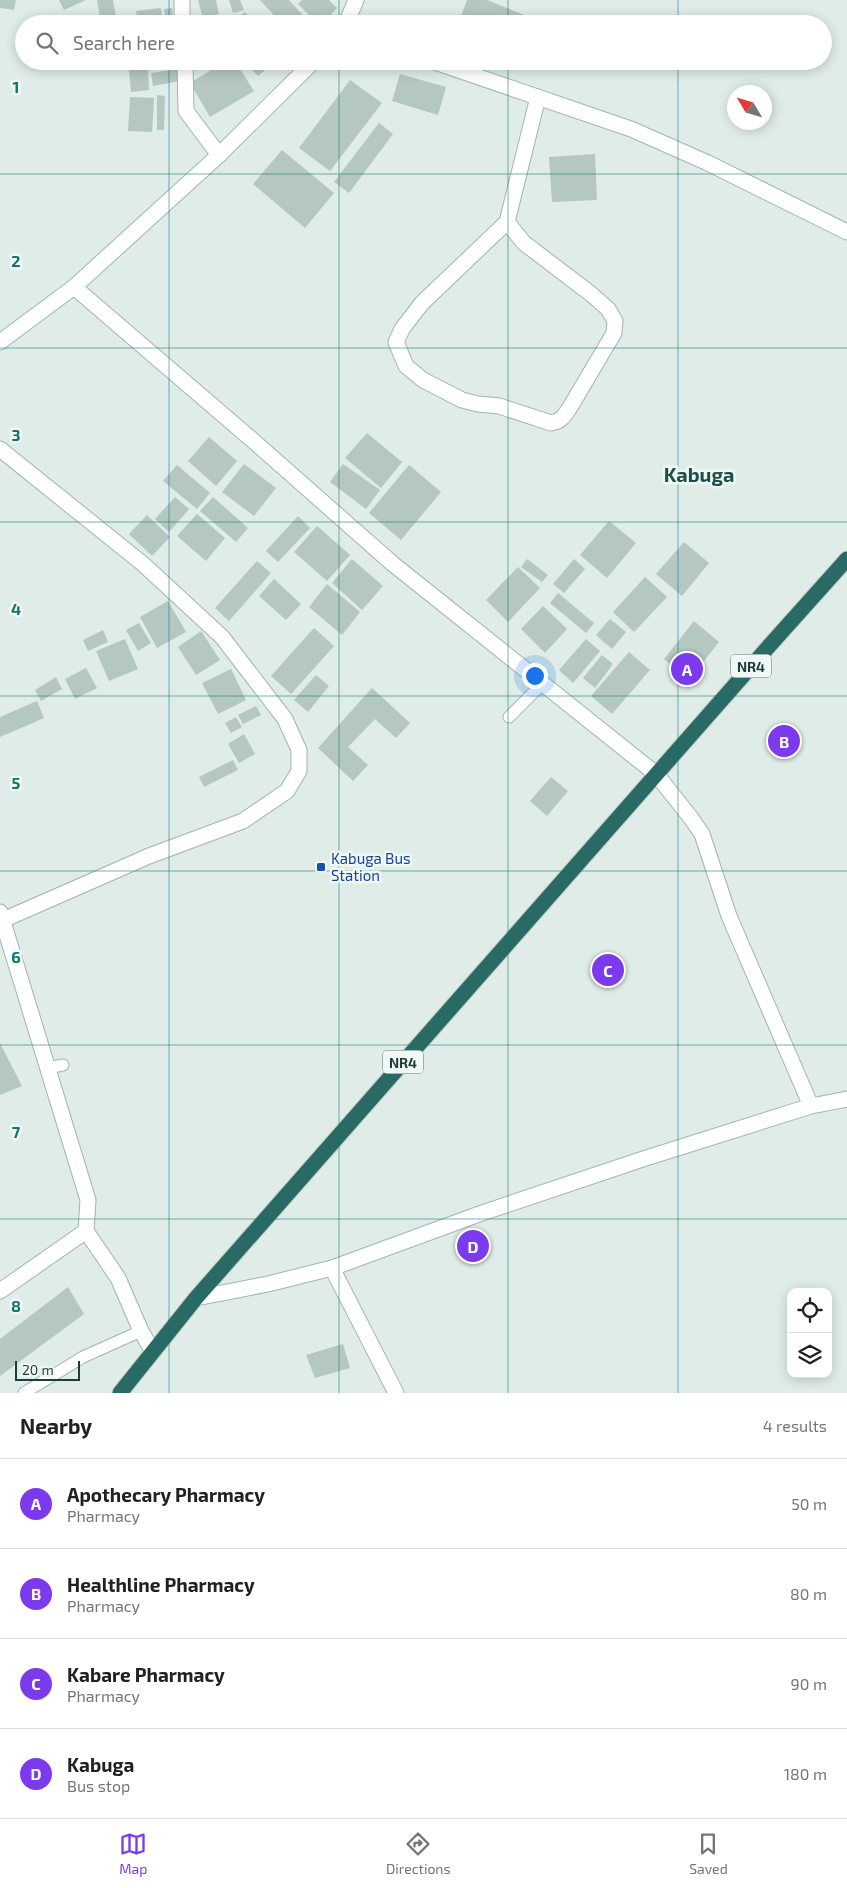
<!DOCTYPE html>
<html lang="en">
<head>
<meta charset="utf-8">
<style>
	:root { --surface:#fff; --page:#f6f6f6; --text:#202124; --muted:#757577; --line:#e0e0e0; --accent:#7c3aed }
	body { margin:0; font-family:"Exo 2",sans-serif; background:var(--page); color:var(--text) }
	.controls { position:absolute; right:15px; bottom:15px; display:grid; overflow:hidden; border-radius:10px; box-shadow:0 2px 12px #0003 }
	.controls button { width:45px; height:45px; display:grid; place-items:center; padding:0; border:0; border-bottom:1px solid var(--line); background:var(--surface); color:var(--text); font:25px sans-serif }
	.compass { position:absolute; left:727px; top:85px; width:45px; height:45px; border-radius:50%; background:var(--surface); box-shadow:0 2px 12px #0003; rotate:308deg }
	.scale { position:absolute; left:15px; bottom:12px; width:65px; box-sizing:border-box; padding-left:5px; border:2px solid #1f3d38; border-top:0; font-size:14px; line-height:18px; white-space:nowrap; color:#1f3d38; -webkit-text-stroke:4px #f0f8f5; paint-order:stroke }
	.you { position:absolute; left:534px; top:675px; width:18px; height:18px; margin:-12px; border:4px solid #fff; border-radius:50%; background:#1a73e8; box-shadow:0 0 0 8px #1a73e833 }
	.badge { display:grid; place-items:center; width:32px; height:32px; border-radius:50%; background:var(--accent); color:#fff; font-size:16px; font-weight:700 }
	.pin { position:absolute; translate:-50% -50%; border:2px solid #fff; box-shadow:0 1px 5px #0006 }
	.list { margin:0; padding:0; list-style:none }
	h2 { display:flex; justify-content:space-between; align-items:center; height:65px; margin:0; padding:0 20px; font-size:21px }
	h2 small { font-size:16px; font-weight:400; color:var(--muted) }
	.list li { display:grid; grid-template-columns:32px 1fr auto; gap:15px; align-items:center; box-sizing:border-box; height:90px; padding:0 20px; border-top:1px solid var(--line) }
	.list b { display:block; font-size:19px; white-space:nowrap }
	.list p { margin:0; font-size:16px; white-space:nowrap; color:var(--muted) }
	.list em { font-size:16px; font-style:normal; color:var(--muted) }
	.icon { flex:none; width:28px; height:28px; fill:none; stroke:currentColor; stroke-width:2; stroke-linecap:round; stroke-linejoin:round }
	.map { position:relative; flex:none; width:847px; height:1393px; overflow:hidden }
	.search { position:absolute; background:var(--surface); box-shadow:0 2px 12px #0003; left:15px; right:15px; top:15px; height:55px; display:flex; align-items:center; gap:12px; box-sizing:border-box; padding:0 18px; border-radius:28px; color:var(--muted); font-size:19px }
	.sheet { height:425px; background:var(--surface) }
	nav { display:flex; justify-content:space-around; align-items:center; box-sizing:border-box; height:70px; border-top:1px solid var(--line); background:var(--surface); font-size:14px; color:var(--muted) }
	nav a { display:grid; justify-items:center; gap:2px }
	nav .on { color:var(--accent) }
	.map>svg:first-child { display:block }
	.building { fill:#b4c7c1 }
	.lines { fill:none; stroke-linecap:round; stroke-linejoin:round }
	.lane-casing { stroke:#a2b4af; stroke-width:13 }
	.street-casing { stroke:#a2b4af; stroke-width:17 }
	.secondary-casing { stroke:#9db8b1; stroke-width:17 }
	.highway-casing { stroke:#c0c9c7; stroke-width:17 }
	.lane { stroke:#fff; stroke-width:11 }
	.street { stroke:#fff; stroke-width:15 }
	.secondary { stroke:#fff; stroke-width:15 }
	.highway { stroke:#296b64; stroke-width:15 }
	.grid { fill:none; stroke:#0f766e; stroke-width:1; stroke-opacity:0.55 }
	.transit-dot { fill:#1a4fb4; stroke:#f0f8f5; stroke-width:2 }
	.labels { text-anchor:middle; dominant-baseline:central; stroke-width:5; stroke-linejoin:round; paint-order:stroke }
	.shield { fill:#f0f8f5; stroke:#5e7571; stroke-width:1 }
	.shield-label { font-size:14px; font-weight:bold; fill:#1f3d38 }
	.transit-label { font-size:15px; fill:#164399; stroke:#f0f8f5; text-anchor:start }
	.district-label { font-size:20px; font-weight:bold; fill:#1a5048; stroke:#f0f8f5 }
	.grid-label { font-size:16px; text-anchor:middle; font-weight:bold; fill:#0f766e; stroke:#f0f8f5; stroke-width:5; stroke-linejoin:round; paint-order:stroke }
</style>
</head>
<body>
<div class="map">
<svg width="847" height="1393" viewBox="0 0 847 1393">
	<rect width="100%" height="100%" fill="#dfece7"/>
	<g class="building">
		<polygon points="0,0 16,0 14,10 0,8"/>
		<polygon points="59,0 86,0 64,10"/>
		<polygon points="97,0 113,0 117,24 101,24"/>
		<polygon points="198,0 216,0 219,14 203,19"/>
		<polygon points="229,0 240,0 244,10 233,13"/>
		<polygon points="260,0 289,0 310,23 282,24"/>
		<polygon points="302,0 329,0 337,8 322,24 318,24 298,4"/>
		<polygon points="467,0 487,0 524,15 520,24 458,24"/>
		<polygon points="161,8 163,24 138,24 136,11"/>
		<polygon points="172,8 174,24 166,24 164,9"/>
		<polygon points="245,12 252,21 248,24 230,24"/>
		<polygon points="216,20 217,24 205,24 205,23"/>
		<polygon points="148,61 179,61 180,66 149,70"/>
		<polygon points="226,61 235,61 254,91 210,117 190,83"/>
		<polygon points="244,61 275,61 258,76"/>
		<polygon points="148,69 149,90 131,92 129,70"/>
		<polygon points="178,69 180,81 153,86 151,73"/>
		<polygon points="400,74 446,87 438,115 392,101"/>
		<polygon points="350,80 382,103 330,171 299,148"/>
		<polygon points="157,95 165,96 164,130 157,130"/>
		<polygon points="130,97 154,98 152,132 128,131"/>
		<polygon points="379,123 393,134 349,193 334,182"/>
		<polygon points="282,150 334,193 305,228 253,184"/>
		<polygon points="595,154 597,200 552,202 549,157"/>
		<polygon points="367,433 402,462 381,488 345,458"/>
		<polygon points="209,437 237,461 216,486 188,461"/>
		<polygon points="244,464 276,488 254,516 222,492"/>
		<polygon points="343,464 380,490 366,509 330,482"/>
		<polygon points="177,465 210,493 197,509 163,481"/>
		<polygon points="409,465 441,492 401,540 369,513"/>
		<polygon points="175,497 189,509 169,532 155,519"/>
		<polygon points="213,497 248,528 236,542 200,511"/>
		<polygon points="197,514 225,538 206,561 177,536"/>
		<polygon points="147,515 170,537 152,556 129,534"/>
		<polygon points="298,516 310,528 278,562 266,551"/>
		<polygon points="609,521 636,543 607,578 580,555"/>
		<polygon points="317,526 350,555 327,581 294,552"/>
		<polygon points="684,542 709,563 682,596 656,574"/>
		<polygon points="352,559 383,586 362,610 332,583"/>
		<polygon points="527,559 548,575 542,582 521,567"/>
		<polygon points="574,559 585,569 564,593 553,584"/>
		<polygon points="257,561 271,573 229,621 215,608"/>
		<polygon points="518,567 540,588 508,622 486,600"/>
		<polygon points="645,577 667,597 634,632 613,612"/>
		<polygon points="274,579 301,604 286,620 259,596"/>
		<polygon points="327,584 360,612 342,635 309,607"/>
		<polygon points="558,593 594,623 586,633 550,603"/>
		<polygon points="168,601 186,632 157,648 140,617"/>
		<polygon points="543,606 567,629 545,653 521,629"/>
		<polygon points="610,619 626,632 612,649 596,635"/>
		<polygon points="694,621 719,642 689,680 664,659"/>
		<polygon points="139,623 151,643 138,651 126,630"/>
		<polygon points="314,628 334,646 291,694 271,676"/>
		<polygon points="103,630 108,642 88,651 83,640"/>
		<polygon points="201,631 220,660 196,675 178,647"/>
		<polygon points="125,639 138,669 109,681 96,651"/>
		<polygon points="586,639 600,651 573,683 559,670"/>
		<polygon points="629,652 650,670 612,714 591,696"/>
		<polygon points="602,655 613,664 595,688 583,678"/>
		<polygon points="86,668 97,688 75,699 65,679"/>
		<polygon points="231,669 246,700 218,714 202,683"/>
		<polygon points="316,675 329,686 308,712 294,700"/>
		<polygon points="56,677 62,689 41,701 35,690"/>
		<polygon points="372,688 410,723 396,738 375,719 348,747 368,765 353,781 318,748"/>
		<polygon points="37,701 44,718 0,737 0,717"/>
		<polygon points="256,706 261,715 243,724 238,715"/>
		<polygon points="236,717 242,727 231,733 225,723"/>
		<polygon points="244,734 255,754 239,763 228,744"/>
		<polygon points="233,760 238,770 204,787 199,777"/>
		<polygon points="551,777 568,791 547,816 530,801"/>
		<polygon points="0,1043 22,1086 0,1095"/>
		<polygon points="68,1287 84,1314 0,1376 0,1339"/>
		<polygon points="343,1344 350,1368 315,1378 306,1355"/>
	</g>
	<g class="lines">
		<defs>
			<g id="lane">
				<polyline points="509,717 542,684"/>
				<polyline points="47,1068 63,1065"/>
				<polyline points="24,1393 83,1357 141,1331"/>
			</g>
			<g id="street">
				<polyline points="182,0 182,24"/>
				<polyline points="346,24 356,0"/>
				<polyline points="185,61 186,111 219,155"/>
				<polyline points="507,222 524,243 591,294 608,309 615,321 614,333 569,409 563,417 558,421 551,423 499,406 478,404 462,400 423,380 406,366 396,342 402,329 422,303 507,222 538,97"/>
				<polyline points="74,287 250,438 393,564 656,774 691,818 702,834 729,916 811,1106"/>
				<polyline points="0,449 143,564 222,637 285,719 299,750 299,771 287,791 243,821 149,856 3,920"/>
				<polyline points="0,912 88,1200 86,1231 118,1278 141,1331 153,1352"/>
				<polyline points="332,1268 396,1393"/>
				<polyline points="0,1291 86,1231"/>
			</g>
			<g id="secondary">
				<polyline points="432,61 631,129 708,163 847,232"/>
				<polyline points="0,342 74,287 219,155 314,61"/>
				<polyline points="196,1298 268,1284 332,1268 482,1213 646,1158 811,1106 847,1099"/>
			</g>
			<polyline id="highway" points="120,1393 196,1298 770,645 847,559"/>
		</defs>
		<use href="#lane" class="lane-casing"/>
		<use href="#street" class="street-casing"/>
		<use href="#secondary" class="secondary-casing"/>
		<use href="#highway" class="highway-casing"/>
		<use href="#lane" class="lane"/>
		<use href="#street" class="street"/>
		<use href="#secondary" class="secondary"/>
		<use href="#highway" class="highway"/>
	</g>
	<path class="grid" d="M169 0V24M339 0V24M508 0V24M678 0V24M169 61V1393M339 61V1393M508 61V1393M678 61V1393M0 174H847M0 348H847M0 522H847M0 696H847M0 871H847M0 1045H847M0 1219H847"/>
	<rect class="transit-dot" x="316" y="862" width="10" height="10" rx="2.5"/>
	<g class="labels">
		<g class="shield">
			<rect x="731" y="654.5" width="40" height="23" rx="4"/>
			<rect x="383" y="1050.5" width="40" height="23" rx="4"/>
		</g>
		<g class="shield-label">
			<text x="751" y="666">NR4</text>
			<text x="403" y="1062">NR4</text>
		</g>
		<g class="transit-label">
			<text x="331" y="858">Kabuga Bus<tspan x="331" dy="17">Station</tspan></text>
		</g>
		<g class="district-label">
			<text x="699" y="474">Kabuga</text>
		</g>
	</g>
	<g class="grid-label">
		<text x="16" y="93">1</text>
		<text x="16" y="267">2</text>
		<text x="16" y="441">3</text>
		<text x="16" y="615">4</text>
		<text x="16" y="789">5</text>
		<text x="16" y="963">6</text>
		<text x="16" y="1138">7</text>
		<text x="16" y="1312">8</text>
	</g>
</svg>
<div class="controls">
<button><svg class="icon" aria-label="locate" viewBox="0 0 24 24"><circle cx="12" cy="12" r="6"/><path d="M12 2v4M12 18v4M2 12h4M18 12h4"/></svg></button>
<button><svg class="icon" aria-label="layers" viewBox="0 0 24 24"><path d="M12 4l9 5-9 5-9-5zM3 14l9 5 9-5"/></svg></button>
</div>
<svg class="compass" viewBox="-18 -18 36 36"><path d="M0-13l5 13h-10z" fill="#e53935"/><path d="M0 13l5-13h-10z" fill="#757577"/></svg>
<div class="scale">20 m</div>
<div class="you"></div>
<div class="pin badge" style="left:687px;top:669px">A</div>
<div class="pin badge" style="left:784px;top:741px">B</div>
<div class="pin badge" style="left:608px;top:970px">C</div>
<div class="pin badge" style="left:473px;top:1246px">D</div>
<div class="search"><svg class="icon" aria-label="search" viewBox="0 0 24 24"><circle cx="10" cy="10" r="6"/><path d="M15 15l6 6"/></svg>Search here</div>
</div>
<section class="sheet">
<h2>Nearby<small>4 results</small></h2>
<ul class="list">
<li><span class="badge">A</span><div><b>Apothecary Pharmacy</b><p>Pharmacy</p></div><em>50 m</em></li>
<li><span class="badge">B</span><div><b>Healthline Pharmacy</b><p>Pharmacy</p></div><em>80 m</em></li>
<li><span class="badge">C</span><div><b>Kabare Pharmacy</b><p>Pharmacy</p></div><em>90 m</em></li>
<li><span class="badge">D</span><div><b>Kabuga</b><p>Bus stop</p></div><em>180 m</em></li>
</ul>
</section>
<nav>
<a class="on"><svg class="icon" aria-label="map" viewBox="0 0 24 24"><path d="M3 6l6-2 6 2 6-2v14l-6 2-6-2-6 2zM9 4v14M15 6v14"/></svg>Map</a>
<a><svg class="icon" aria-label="directions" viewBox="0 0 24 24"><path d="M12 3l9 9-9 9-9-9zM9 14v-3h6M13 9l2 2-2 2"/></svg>Directions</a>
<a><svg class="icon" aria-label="saved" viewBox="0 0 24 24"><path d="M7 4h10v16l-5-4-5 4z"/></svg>Saved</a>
</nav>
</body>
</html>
